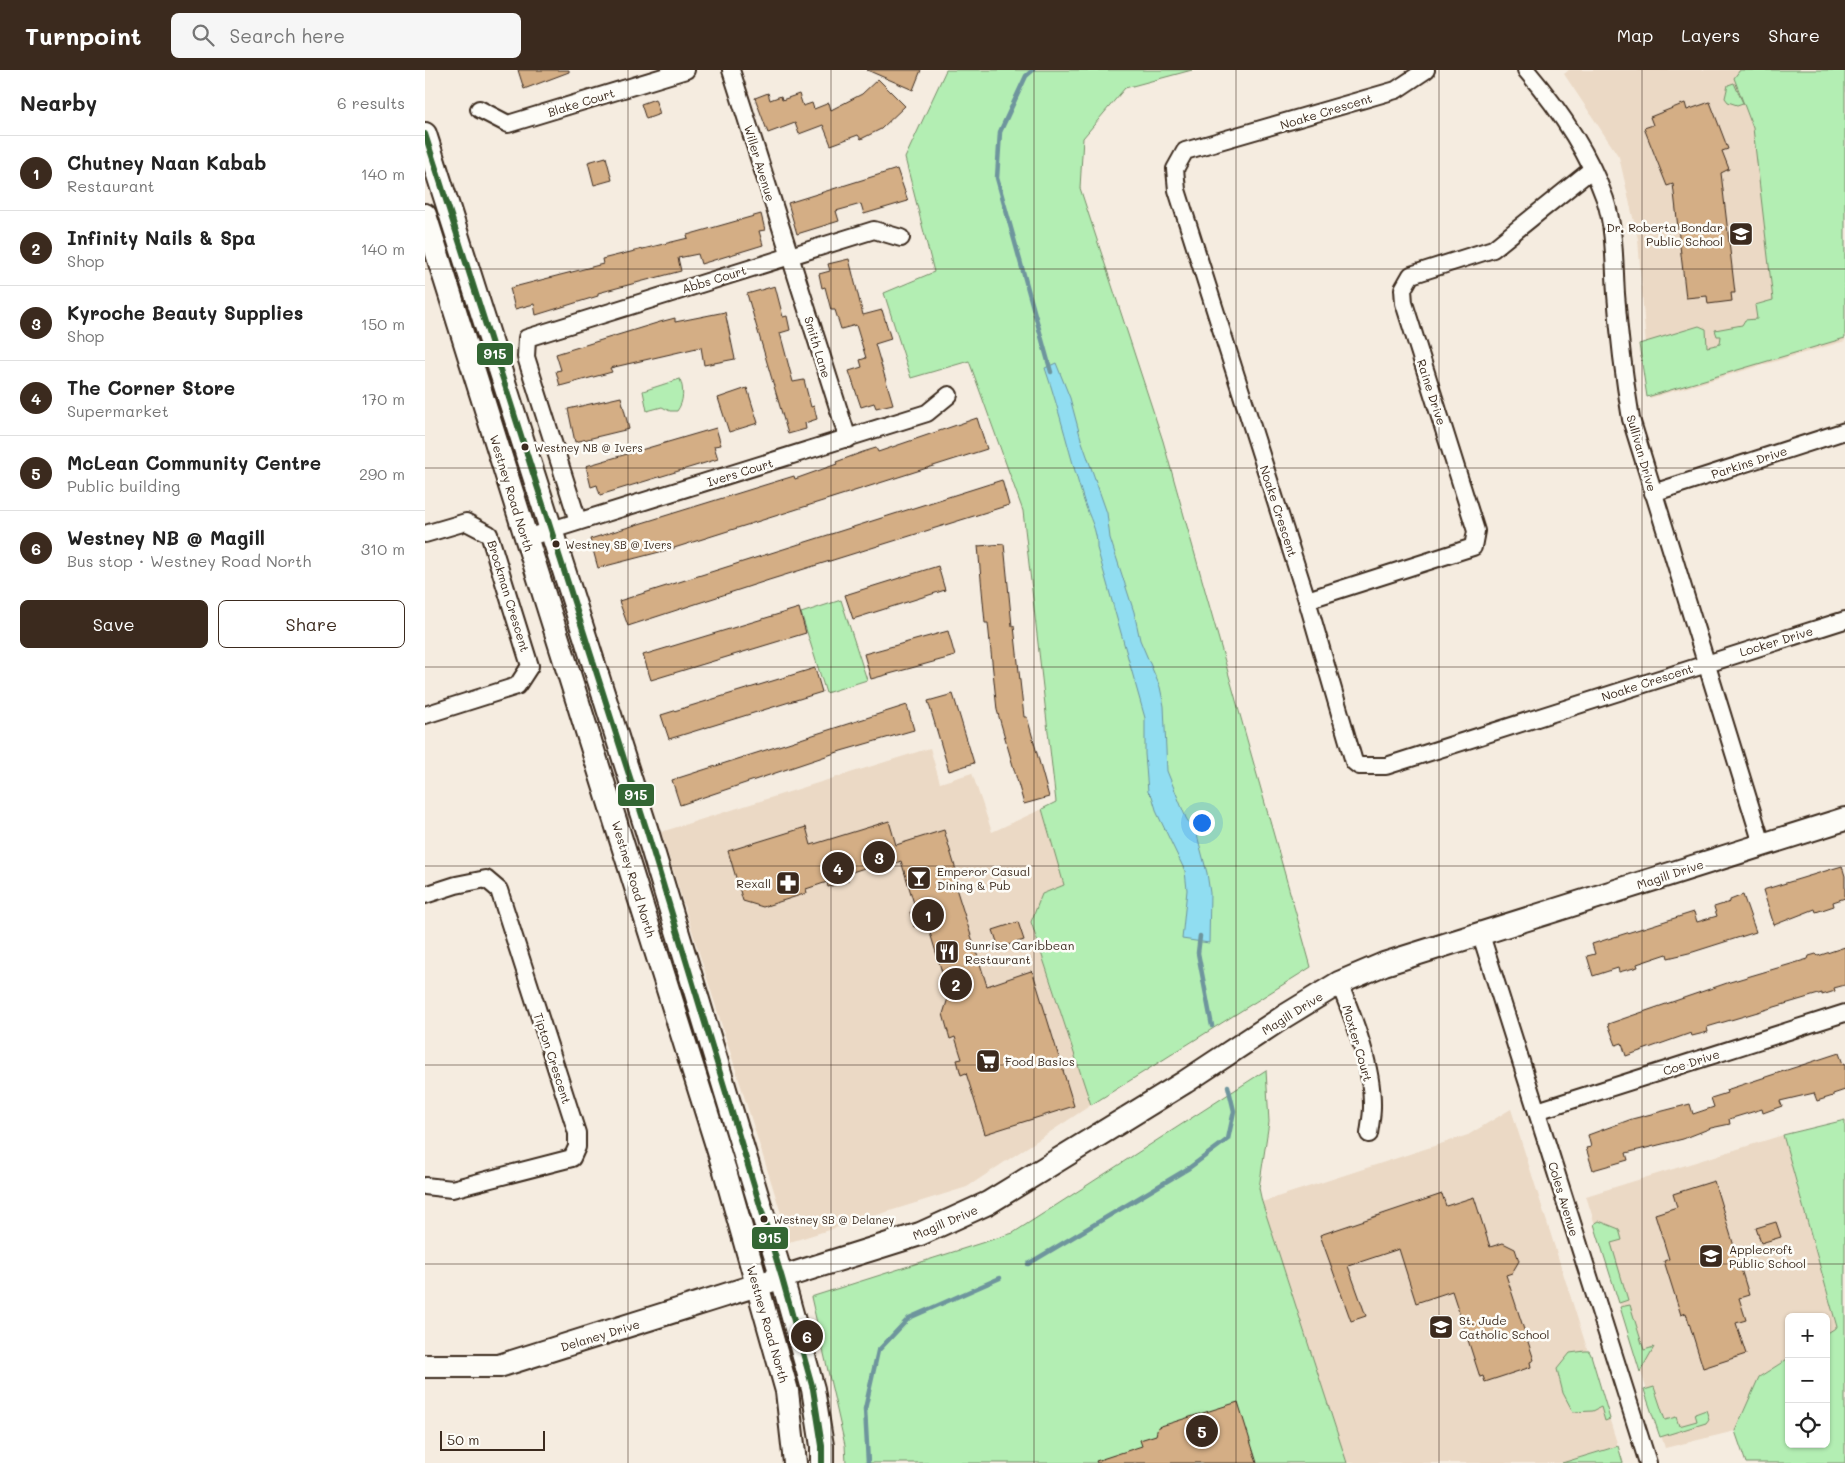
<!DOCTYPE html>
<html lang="en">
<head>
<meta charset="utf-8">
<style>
	:root { --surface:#fff; --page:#f6f6f6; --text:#222; --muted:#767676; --line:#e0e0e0; --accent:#3b2a1e }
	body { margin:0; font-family:Mali,sans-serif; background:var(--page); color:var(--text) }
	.controls { position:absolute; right:15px; bottom:15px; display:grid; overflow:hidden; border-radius:8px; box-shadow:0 1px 4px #0004 }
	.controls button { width:45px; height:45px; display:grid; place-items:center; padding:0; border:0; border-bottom:1px solid var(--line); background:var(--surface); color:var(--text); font:25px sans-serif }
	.scale { position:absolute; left:15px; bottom:12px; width:105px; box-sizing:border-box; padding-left:5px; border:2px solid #3b2a1e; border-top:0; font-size:14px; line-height:18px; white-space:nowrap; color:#3b2a1e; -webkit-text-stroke:4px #fdfcf7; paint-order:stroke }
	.you { position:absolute; left:776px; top:752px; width:18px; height:18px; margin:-12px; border:4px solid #fff; border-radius:50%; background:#1a73e8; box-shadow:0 0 0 8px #1a73e833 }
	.badge { display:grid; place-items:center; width:32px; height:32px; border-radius:50%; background:var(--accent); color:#fff; font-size:16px; font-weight:700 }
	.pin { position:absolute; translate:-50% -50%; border:2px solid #fff; box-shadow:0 1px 5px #0006 }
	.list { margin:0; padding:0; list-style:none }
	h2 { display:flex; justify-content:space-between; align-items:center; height:65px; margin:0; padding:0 20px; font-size:21px }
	h2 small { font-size:16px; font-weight:400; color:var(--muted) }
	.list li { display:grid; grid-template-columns:32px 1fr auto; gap:15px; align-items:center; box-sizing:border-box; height:75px; padding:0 20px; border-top:1px solid var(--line) }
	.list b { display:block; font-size:19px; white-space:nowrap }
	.list p { margin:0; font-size:16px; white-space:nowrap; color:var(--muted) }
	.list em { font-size:16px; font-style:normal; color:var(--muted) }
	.actions { display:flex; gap:10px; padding:15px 20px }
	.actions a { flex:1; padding:11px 0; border:1px solid var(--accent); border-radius:8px; text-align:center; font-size:18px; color:var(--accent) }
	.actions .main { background:var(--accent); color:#fff }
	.icon { flex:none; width:28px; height:28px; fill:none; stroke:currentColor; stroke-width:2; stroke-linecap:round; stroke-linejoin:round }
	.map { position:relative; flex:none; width:1420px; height:1393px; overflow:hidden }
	header { display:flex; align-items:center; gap:30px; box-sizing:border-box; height:70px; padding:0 25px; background:var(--accent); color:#fff }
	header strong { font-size:24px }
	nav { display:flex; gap:28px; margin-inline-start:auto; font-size:18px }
	.search { width:350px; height:45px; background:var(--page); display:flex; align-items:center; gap:12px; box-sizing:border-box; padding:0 18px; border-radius:8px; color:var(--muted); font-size:19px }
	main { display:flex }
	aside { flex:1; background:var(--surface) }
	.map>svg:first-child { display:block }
	.built { fill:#ebd9c5 }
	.green { fill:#b3eeb3; stroke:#778c68 }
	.water { fill:#90ddf1; stroke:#6e959d }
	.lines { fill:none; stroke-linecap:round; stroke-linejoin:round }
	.stream { stroke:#6e959d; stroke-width:4.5 }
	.building { fill:#d4ae85; stroke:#3b2a1e }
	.street-casing { stroke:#3b2a1e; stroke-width:20 }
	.secondary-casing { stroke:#3b2a1e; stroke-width:26 }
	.street { stroke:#fdfcf7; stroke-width:16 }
	.secondary { stroke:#fdfcf7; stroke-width:22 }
	.bus-1-casing { stroke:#fdfcf7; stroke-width:10 }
	.bus-1 { stroke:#363; stroke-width:6 }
	.grid { fill:none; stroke:#3b2a1e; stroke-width:1; stroke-opacity:0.55 }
	.bus-dot { fill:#3b2a1e; stroke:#fdfcf7; stroke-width:2 }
	.labels { text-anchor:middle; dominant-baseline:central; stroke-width:5; stroke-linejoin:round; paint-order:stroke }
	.bus-label { font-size:11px; fill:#3b2a1e; stroke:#fdfcf7; text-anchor:start }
	.street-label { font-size:12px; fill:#3b2a1e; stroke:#fdfcf7 }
	.poi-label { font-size:12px; fill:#3b2a1e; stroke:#fdfcf7; text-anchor:start }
	.line-badge { stroke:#fdfcf7; stroke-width:2 }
	.badge-label { font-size:14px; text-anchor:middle; font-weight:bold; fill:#fff }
</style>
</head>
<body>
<header>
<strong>Turnpoint</strong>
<div class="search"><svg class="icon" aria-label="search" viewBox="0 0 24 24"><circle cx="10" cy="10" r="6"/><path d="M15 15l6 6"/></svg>Search here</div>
<nav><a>Map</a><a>Layers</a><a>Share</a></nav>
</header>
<main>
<aside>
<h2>Nearby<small>6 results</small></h2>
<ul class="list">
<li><span class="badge">1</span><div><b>Chutney Naan Kabab</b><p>Restaurant</p></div><em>140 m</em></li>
<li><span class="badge">2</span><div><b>Infinity Nails &amp; Spa</b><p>Shop</p></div><em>140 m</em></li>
<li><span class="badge">3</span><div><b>Kyroche Beauty Supplies</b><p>Shop</p></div><em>150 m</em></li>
<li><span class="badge">4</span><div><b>The Corner Store</b><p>Supermarket</p></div><em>170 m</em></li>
<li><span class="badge">5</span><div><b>McLean Community Centre</b><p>Public building</p></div><em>290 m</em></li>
<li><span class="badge">6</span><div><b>Westney NB @ Magill</b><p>Bus stop · Westney Road North</p></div><em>310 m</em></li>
</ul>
<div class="actions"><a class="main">Save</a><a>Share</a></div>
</aside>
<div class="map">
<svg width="1420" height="1393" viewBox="0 0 1420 1393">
	<rect width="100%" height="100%" fill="#f5ece0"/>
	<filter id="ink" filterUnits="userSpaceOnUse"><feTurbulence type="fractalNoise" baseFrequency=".02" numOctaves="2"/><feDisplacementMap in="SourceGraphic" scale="10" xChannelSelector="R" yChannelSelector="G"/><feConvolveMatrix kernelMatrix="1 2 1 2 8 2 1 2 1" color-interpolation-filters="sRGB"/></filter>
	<g filter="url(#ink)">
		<g class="built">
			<polygon points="1144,0 1371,0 1420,159 1420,271 1225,328 1213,169 1194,87 1139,4"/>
			<polygon points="505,678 515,713 547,703 567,762 617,739 640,815 617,824 606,853 666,1035 542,1117 365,1172 236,762"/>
			<polygon points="1086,1039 1193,1376 1137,1393 922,1393 837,1132 1043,1065"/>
			<polygon points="1358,1065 1412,1257 1401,1264 1401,1247 1364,1247 1364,1288 1334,1307 1310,1361 1240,1378 1161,1126"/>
		</g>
		<g class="green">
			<polygon points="521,0 767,0 700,18 658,68 655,118 738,371 886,897 666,1035 606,852 617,824 639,815 617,739 631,732 598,441 544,291 486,308 459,223 509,202 480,88"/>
			<polygon points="1315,0 1420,0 1420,268 1222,327 1214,274 1274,256 1281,259 1282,277 1295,274 1296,266 1292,266 1290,260 1317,255 1320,250 1332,249 1330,235 1348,230 1328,58 1309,8"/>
			<polygon points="1309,13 1318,33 1312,35 1303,32 1300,28 1303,15"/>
			<path d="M255 309C259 319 259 332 252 341H245L237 337 222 341 218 321Z"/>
			<polygon points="416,530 442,610 401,623 376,543"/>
			<polygon points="841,1000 844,1052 834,1118 837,1132 922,1393 421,1393 420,1375 386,1227 588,1163"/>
			<polygon points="1420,1050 1420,1393 1321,1393 1310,1361 1334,1307 1364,1288 1364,1374 1401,1374 1401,1264 1412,1257 1358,1065"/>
			<polygon points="1174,1151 1194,1159 1197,1170 1186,1173 1203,1230 1194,1233 1169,1154"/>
			<polygon points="1205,1235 1219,1280 1229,1277 1215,1302 1195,1237"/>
			<polygon points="1160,1281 1164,1281 1166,1285 1185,1349 1180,1351 1176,1337 1168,1341 1148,1342 1138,1323 1132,1299 1145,1283"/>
			<polygon points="1229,1317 1240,1350 1251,1347 1254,1356 1272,1351 1270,1344 1281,1340 1284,1349 1281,1353 1235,1367 1219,1320"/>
			<polygon points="1193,1376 1198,1393 1137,1393"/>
		</g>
		<path class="water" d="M631 293 645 328 656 369 682 443 685 468 709 542 715 570 735 617 739 636 742 701 761 748 772 765 782 803 785 823 784 873 757 869 762 820 760 801 732 743 727 726 723 722 720 684V648L672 478C673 461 664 447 659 431 645 387 635 342 620 298Z"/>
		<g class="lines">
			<g class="stream">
				<polyline points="608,0 601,6 575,62 572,108 626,302"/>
				<polyline points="775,866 773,883 787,956"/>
				<polyline points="603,1194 764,1098 803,1069 809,1041 803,1016"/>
				<polyline points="443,1393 440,1339 453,1281 484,1248 575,1208"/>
			</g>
		</g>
		<g class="building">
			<polygon points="93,0 144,0 144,2 99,19"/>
			<polygon points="442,0 496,0 488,20"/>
			<polygon points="453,9 480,36 456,59 436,69 433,65 406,75 398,55 374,64 370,53 343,63 330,28 343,23 345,30 356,26 357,30 374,24 378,36 387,33 389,39 404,33 406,40 437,24"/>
			<polygon points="230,29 235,44 221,49 216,34"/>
			<polygon points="1285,32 1303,79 1297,81 1304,99 1296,103 1310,223 1306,223 1307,231 1283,234 1282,226 1261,228 1248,114 1242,116 1219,58 1228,55 1225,47 1260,33 1262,40"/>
			<polygon points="181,87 187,110 169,115 163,92"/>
			<polygon points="472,99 483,131 439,144 436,134 411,141 414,151 372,164 363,133"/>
			<polygon points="336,144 340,160 334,161 338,175 276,194 273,184 253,188 256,201 173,223 173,226 111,245 109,234 90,239 85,218 178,194 177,189 263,168 262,165"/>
			<polygon points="424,189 438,245 457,240 466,269 450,274 468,334 451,338 449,333 436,337 424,301 437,297 435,290 441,288 431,255 416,259 410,240 406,240 400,217 397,218 394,204 405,201 403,194"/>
			<polygon points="350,216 358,247 362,246 365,260 355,263 368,312 379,310 386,337 389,336 392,349 380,353 381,359 363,364 322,224"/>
			<polygon points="300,242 310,289 279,295 276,277 185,298 187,302 135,316 131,301 136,300 131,284 235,252 250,248 250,252"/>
			<polygon points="322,318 333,353 304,362 293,328"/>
			<polygon points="196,327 204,359 150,372 143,339"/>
			<polygon points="552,348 562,379 246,479 173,498 165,469 369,406 370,409 412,394 411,392 438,382 451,378 453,382"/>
			<polygon points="291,358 296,375 289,376 293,389 175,425 172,415 166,417 161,396"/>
			<polygon points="577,410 584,435 344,510 203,556 194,531"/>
			<polygon points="579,474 587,556 589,556 599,647 602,647 624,727 599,734 572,640 563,553 560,553 553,476"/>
			<polygon points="513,496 520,520 428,549 420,525"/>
			<polygon points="374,538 381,563 226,610 218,585"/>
			<polygon points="523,561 530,586 446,609 439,584"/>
			<polygon points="390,598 397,622 244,669 236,645"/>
			<polygon points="528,624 549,693 524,701 503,631"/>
			<polygon points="482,635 489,660 416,681 255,735 247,710"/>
			<polygon points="464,751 471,775 519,760 533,807 530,815 562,916 606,901 608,903 649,1036 560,1064 541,1003 536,1005 532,990 537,989 530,967 525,969 518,944 524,925 502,853 489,857 485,842 491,840 476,791 468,794 467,789 421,804 423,811 403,817 402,812 381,819 382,823 338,837 318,831 303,781 381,757 386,775"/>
			<polygon points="1417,796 1420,806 1420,828 1408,832 1409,836 1391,842 1390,839 1349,855 1338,820"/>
			<polygon points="1318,825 1331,862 1268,882 1243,888 1242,884 1212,894 1213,897 1194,902 1193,898 1168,906 1162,886 1170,884 1167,874 1269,842 1272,852 1292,846 1289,837 1305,832 1305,830"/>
			<polygon points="593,852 599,870 574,878 568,860"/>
			<polygon points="1420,877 1420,915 1409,918 1410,921 1397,925 1397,923 1282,957 1283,962 1267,966 1266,963 1201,986 1197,973 1191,975 1183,954 1305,912 1383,889 1384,886 1391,884 1393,886"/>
			<polygon points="1414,983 1418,994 1420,993 1420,1020 1408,1024 1408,1026 1392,1031 1389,1023 1355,1031 1357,1036 1338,1043 1337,1039 1304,1049 1305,1054 1286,1058 1258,1069 1201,1083 1203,1090 1168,1100 1161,1078 1166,1077 1163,1065 1207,1049 1265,1034 1268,1044 1289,1037 1286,1028 1302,1023 1301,1020"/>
			<polygon points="1289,1111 1324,1225 1314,1228 1321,1250 1311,1253 1321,1284 1278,1298 1261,1243 1256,1245 1239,1191 1244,1189 1230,1144 1252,1137 1248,1124"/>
			<polygon points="1017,1124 1021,1136 1049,1127 1065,1177 1078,1173 1090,1179 1094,1191 1087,1203 1081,1205 1109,1290 1105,1292 1106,1297 1060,1312 1058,1306 1055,1307 1027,1221 991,1233 974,1179 923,1196 941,1246 926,1251 895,1165"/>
			<polygon points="1351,1152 1356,1167 1336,1173 1331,1158"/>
			<polygon points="813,1332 832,1393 672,1393 671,1391 717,1376 715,1370 731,1365 733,1357"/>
		</g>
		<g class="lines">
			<defs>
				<g id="street">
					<polyline points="306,0 423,369"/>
					<polyline points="1001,0 971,20 760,81 750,99 752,120 882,530 929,692 934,696 961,696 1420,550"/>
					<path d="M1101 0C1134 39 1163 81 1180 129 1190 159 1189 193 1191 224 1194 266 1199 307 1206 349L1337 774"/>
					<polyline points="54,39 83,54 261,0"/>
					<polyline points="1228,423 1420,361"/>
					<polyline points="153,451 101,287 102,268 449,160 476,168"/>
					<polyline points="0,464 41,452 64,464 105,596 92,616 0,645"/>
					<polyline points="101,468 502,343 524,325"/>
					<polyline points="882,530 1048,477 1051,461 979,233 978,219 986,205 1068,179 1166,100"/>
					<polyline points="0,825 31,815 61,809 74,820 152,1063 152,1077 147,1088 27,1119 0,1116"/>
					<polyline points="1056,865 1223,1393"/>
					<path d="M914 913C929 949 948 998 947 1037 947 1046 945 1055 944 1064"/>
					<polyline points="1112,1041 1420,943"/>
				</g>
				<g id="secondary">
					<polyline points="0,64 221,758 357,1208 388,1319 397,1376 397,1393"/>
					<polyline points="0,145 300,1101 362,1321 370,1393"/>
					<polyline points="0,1296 74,1296 495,1164 563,1133 760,1012 860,946 914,913 959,894 1420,749"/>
				</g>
			</defs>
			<use href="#street" class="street-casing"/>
			<use href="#secondary" class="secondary-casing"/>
			<use href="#street" class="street"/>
			<use href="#secondary" class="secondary"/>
			<defs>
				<polyline id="bus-1" points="0,64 221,758 357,1208 388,1319 397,1376 397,1393"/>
			</defs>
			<use href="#bus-1" class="bus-1-casing"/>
			<use href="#bus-1" class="bus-1"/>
		</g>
	</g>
	<path class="grid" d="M203 0V1393M406 0V1393M609 0V1393M811 0V1393M1014 0V1393M1217 0V1393M0 199H1420M0 398H1420M0 597H1420M0 796H1420M0 995H1420M0 1194H1420"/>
	<defs>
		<symbol id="school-square" viewBox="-11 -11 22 22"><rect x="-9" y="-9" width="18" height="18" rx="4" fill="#3b2a1e" stroke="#fdfcf7"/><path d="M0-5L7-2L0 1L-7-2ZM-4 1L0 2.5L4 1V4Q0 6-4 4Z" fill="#fff"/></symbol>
		<symbol id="bar-square" viewBox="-11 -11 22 22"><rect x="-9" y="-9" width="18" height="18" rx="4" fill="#3b2a1e" stroke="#fdfcf7"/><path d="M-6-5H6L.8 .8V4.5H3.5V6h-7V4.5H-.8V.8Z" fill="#fff"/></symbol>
		<symbol id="pharmacy-square" viewBox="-11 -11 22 22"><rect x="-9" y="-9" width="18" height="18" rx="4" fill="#3b2a1e" stroke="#fdfcf7"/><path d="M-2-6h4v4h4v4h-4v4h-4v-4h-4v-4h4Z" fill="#fff"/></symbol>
		<symbol id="restaurant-square" viewBox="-11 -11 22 22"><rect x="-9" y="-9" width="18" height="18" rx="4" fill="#3b2a1e" stroke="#fdfcf7"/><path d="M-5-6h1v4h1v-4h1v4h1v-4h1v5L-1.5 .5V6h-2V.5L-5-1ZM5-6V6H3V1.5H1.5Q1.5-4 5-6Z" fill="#fff"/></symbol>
		<symbol id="supermarket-square" viewBox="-11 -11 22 22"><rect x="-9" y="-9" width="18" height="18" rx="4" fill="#3b2a1e" stroke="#fdfcf7"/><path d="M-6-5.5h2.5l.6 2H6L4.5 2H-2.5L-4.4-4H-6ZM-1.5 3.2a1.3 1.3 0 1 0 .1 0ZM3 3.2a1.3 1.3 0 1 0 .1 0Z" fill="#fff"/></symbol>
	</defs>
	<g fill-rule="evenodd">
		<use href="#school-square" x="1302" y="150" width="28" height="28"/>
		<use href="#bar-square" x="480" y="794" width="28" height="28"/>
		<use href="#pharmacy-square" x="349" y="799" width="28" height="28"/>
		<use href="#restaurant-square" x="508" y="868" width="28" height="28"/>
		<use href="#supermarket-square" x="549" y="977" width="28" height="28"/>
		<use href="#school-square" x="1272" y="1172" width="28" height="28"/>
		<use href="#school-square" x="1002" y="1243" width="28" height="28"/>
	</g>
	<g class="bus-dot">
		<circle cx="100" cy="377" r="4.5"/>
		<circle cx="131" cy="474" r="4.5"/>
		<circle cx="339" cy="1149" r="4.5"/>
	</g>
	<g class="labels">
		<g class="bus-label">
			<text x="109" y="377">Westney NB @ Ivers</text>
			<text x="140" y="474">Westney SB @ Ivers</text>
			<text x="348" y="1149">Westney SB @ Delaney</text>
		</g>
		<g class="street-label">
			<text transform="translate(156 32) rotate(-17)">Blake Court</text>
			<text transform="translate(901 41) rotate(-17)">Noake Crescent</text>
			<text transform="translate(335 93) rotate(73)">Willer Avenue</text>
			<text transform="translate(289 209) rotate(-17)">Abbs Court</text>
			<text transform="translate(393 277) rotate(73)">Smith Lane</text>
			<text transform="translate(1007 322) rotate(72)">Raine Drive</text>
			<text transform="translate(1217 383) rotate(74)">Sullivan Drive</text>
			<text transform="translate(1324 392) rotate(-18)">Parkins Drive</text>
			<text transform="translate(315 402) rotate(-17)">Ivers Court</text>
			<text transform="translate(87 423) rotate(73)">Westney Road North</text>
			<text transform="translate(854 441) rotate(72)">Noake Crescent</text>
			<text transform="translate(84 526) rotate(73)">Brockman Crescent</text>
			<text transform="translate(1351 571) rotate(-17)">Locker Drive</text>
			<text transform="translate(1222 612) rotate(-18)">Noake Crescent</text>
			<text transform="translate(1245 804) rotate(-18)">Magill Drive</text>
			<text transform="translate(209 809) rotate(73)">Westney Road North</text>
			<text transform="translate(867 943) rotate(-32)">Magill Drive</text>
			<text transform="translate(933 973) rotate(74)">Moxter Court</text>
			<text transform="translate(128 988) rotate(72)">Tipton Crescent</text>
			<text transform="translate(1266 992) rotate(-18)">Coe Drive</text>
			<text transform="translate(1139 1129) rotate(73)">Coles Avenue</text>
			<text transform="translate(520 1152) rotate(-23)">Magill Drive</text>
			<text transform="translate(343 1254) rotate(74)">Westney Road North</text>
			<text transform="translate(175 1265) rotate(-17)">Delaney Drive</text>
		</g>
		<g class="poi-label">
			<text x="1298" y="157" text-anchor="end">Dr. Roberta Bondar<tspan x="1298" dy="14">Public School</tspan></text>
			<text x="512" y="801">Emperor Casual<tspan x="512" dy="14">Dining &amp; Pub</tspan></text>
			<text x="346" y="813" text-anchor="end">Rexall</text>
			<text x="540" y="875">Sunrise Caribbean<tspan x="540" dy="14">Restaurant</tspan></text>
			<text x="580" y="991">Food Basics</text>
			<text x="1304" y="1179">Applecroft<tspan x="1304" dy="14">Public School</tspan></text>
			<text x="1034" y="1250">St. Jude<tspan x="1034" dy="14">Catholic School</tspan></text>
		</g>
	</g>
	<g class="line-badge">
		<rect x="51" y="272" width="38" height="24" rx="5" fill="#363"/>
		<rect x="192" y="713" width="38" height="24" rx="5" fill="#363"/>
		<rect x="326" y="1156" width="38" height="24" rx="5" fill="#363"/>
	</g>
	<g class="badge-label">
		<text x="70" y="289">915</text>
		<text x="211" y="730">915</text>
		<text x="345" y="1173">915</text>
	</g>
</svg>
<div class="controls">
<button>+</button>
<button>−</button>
<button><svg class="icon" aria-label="locate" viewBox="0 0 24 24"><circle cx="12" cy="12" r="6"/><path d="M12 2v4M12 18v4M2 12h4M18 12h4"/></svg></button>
</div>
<div class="scale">50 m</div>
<div class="you"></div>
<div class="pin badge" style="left:503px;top:845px">1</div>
<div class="pin badge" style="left:531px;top:914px">2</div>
<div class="pin badge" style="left:454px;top:787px">3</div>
<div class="pin badge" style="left:413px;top:798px">4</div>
<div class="pin badge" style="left:777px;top:1361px">5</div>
<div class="pin badge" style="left:382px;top:1266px">6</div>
</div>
</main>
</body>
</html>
